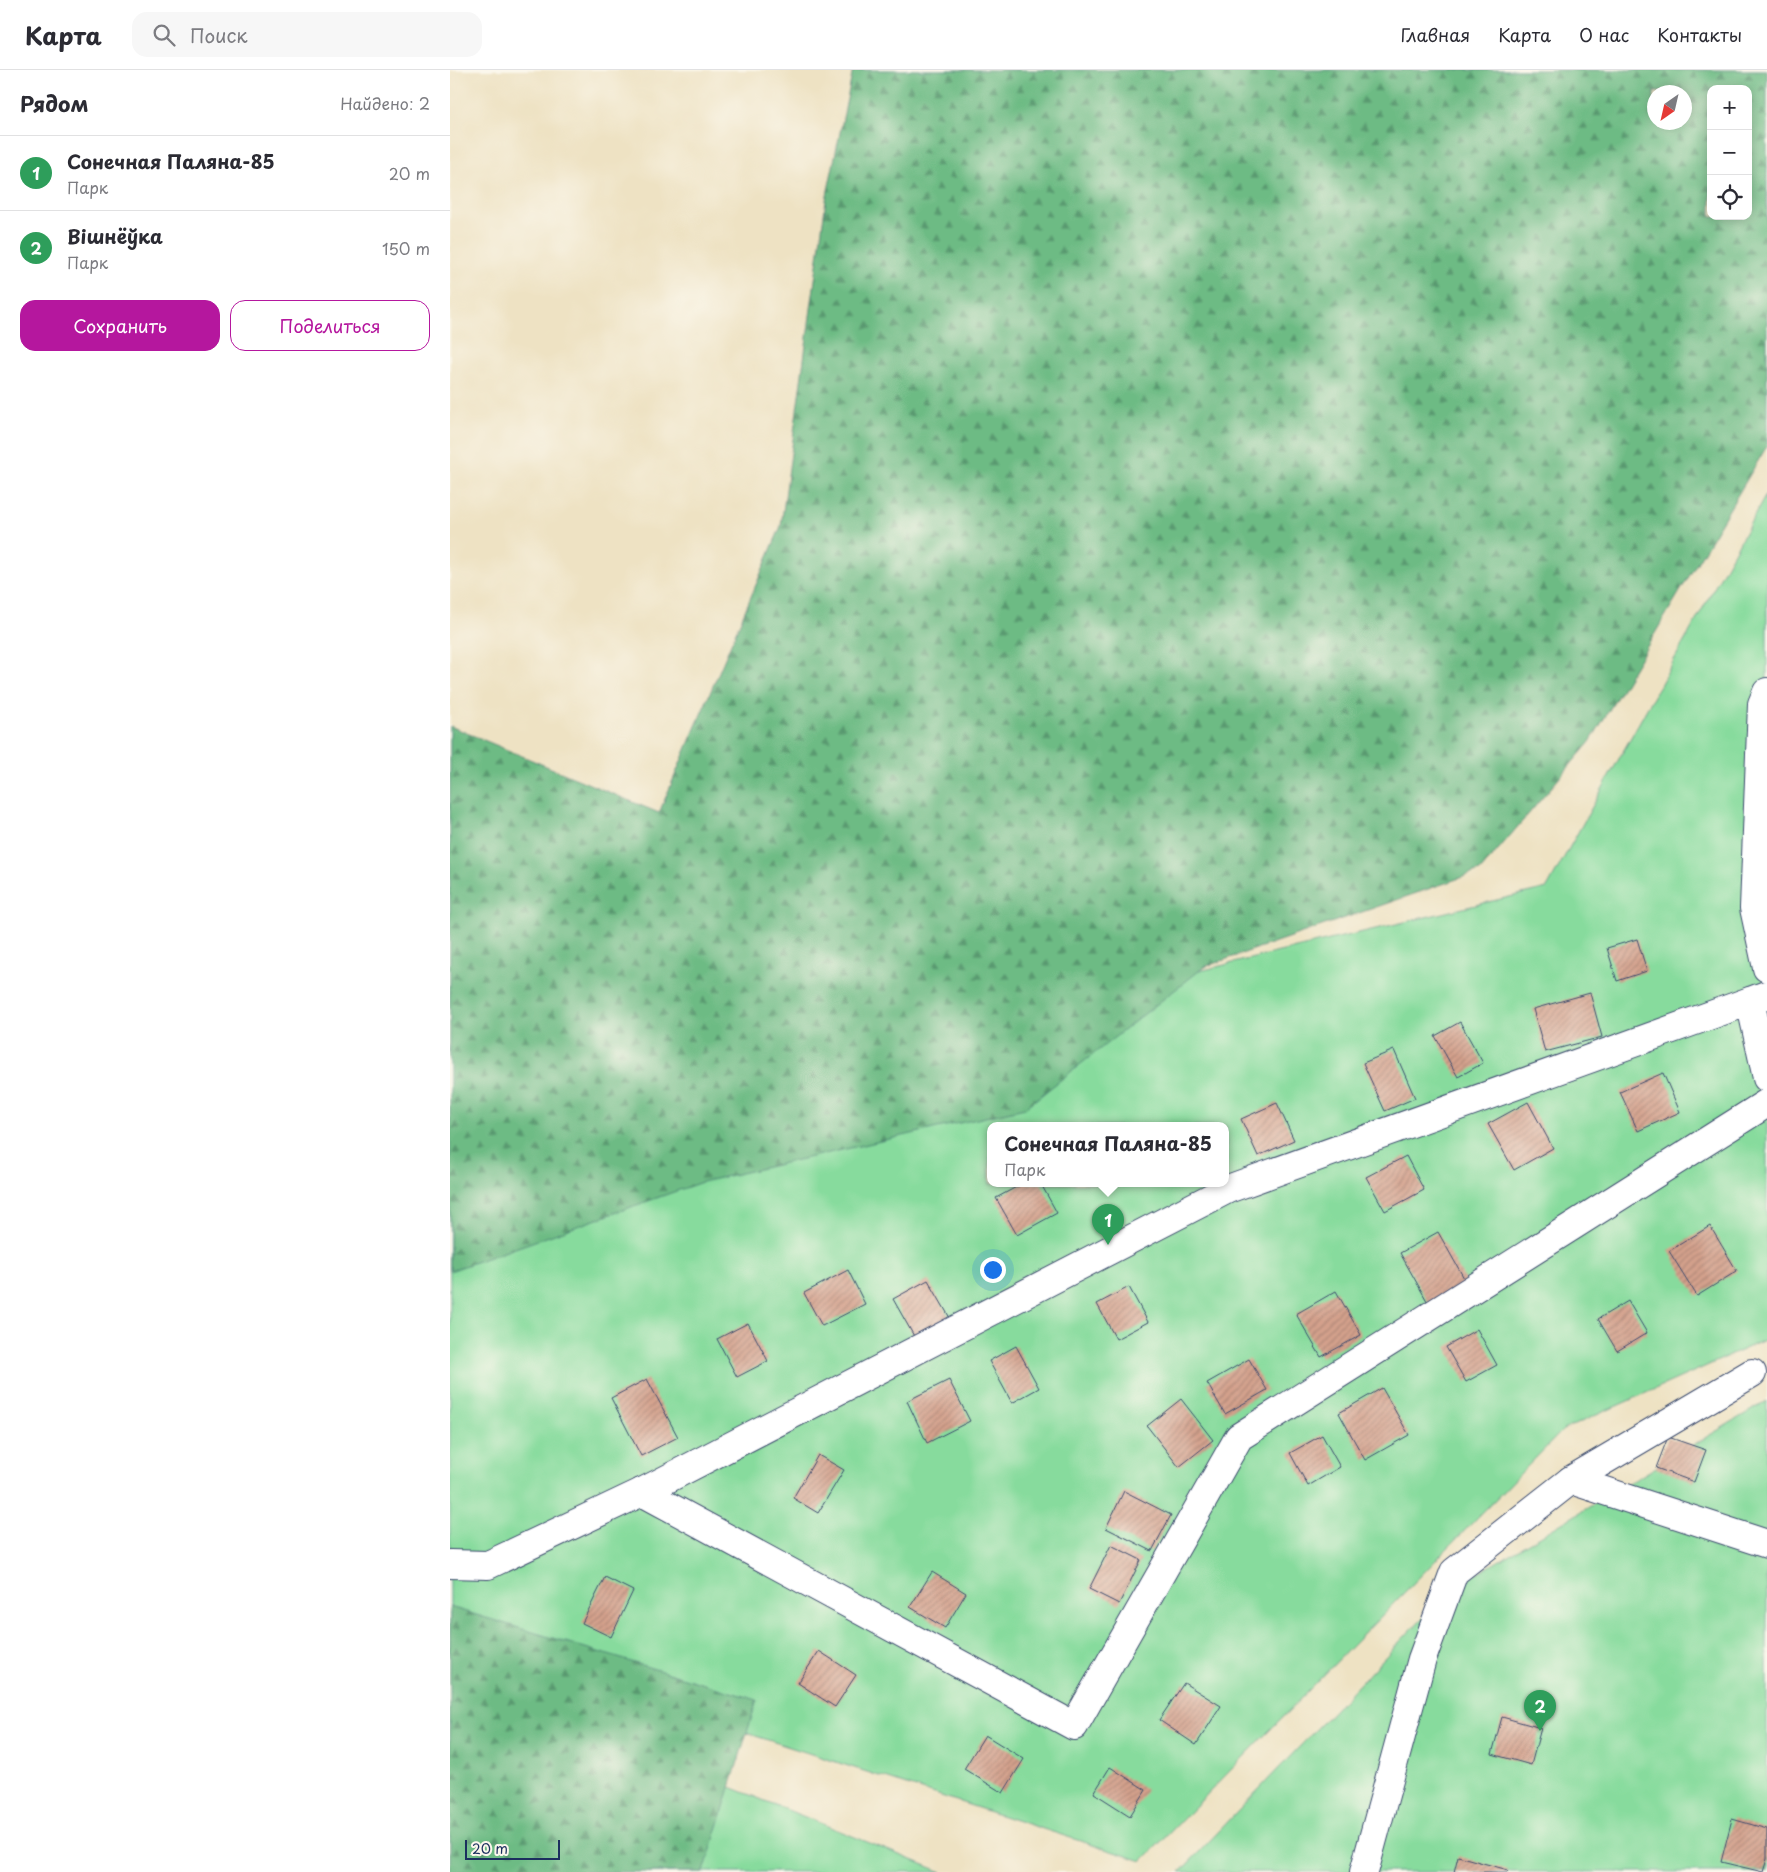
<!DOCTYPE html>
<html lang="ru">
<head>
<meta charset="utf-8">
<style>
	:root { --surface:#fff; --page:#f7f7f7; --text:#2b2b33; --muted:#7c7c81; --line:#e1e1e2; --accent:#b5179e }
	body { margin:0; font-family:"Playpen Sans",sans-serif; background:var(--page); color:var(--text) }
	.controls { position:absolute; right:15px; top:15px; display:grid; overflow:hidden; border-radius:10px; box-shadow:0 2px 12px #0003 }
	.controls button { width:45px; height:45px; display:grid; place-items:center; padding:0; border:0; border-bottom:1px solid var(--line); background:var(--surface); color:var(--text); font:25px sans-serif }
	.compass { position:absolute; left:1197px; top:15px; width:45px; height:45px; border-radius:50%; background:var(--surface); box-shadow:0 2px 12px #0003; rotate:214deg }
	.scale { position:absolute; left:15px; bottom:12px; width:95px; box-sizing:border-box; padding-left:5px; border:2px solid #1b2f5e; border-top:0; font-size:14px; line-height:18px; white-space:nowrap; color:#1b2f5e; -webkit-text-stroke:4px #fbf7ec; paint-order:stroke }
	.you { position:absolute; left:542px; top:1199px; width:18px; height:18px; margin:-12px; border:4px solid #fff; border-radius:50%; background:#1a73e8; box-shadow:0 0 0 8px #1a73e833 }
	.badge { display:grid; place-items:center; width:32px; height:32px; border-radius:50%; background:var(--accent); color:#fff; font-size:16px; font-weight:700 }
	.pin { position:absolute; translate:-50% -41px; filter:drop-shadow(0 1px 2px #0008) }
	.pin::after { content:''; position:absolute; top:26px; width:18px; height:15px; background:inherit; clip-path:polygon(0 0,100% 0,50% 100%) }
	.popup { position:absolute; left:537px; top:1052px; width:242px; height:65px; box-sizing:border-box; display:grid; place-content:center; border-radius:10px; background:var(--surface); filter:drop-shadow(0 1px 4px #0005); font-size:16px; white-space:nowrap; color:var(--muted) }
	.popup b { font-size:19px; color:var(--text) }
	.popup::after { content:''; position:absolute; left:50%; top:100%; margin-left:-10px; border:10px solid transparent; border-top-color:var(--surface) }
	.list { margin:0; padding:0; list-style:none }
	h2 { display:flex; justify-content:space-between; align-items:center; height:65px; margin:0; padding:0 20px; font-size:21px }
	h2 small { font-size:16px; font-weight:400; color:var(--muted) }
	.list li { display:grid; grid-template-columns:32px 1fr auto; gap:15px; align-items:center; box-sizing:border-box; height:75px; padding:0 20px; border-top:1px solid var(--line) }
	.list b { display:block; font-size:19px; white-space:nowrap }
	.list p { margin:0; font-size:16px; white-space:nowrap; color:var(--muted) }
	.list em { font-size:16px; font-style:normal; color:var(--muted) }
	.actions { display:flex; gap:10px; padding:15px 20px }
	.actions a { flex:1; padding:11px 0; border:1px solid var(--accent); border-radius:15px; text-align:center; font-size:18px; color:var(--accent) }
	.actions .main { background:var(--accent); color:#fff }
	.icon { flex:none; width:28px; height:28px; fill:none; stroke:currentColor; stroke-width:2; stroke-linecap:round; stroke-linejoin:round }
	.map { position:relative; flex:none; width:1317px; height:1802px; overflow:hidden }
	header { display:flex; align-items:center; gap:30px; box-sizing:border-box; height:70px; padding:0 25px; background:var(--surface); border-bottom:1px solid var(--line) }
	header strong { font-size:24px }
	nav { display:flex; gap:28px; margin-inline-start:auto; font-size:18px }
	.search { width:350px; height:45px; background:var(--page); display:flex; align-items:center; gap:12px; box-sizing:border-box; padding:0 18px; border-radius:15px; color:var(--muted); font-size:19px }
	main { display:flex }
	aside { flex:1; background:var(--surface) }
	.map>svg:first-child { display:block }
	.green { fill:#87db9d; stroke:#51857e; fill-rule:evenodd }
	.forest { fill:url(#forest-firs); stroke:#447571; fill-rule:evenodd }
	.building { fill:url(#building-hatch) }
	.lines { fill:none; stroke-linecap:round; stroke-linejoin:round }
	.minor-casing { stroke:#3b4a6d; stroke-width:30 }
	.minor { stroke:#fff; stroke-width:28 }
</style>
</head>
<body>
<header>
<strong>Карта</strong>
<div class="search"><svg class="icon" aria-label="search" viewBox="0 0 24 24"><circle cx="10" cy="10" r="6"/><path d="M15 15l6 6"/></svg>Поиск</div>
<nav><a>Главная</a><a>Карта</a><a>О нас</a><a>Контакты</a></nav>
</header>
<main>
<aside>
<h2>Рядом<small>Найдено: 2</small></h2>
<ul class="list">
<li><span class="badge" style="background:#2e9e5b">1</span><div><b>Сонечная Паляна-85</b><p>Парк</p></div><em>20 m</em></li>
<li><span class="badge" style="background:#2e9e5b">2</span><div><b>Вішнёўка</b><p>Парк</p></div><em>150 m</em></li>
</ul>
<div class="actions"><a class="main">Сохранить</a><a>Поделиться</a></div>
</aside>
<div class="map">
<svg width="1317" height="1802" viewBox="0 0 1317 1802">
	<defs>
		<pattern id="forest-firs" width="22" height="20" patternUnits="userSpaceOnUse" patternTransform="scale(1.25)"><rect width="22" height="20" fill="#6dbb84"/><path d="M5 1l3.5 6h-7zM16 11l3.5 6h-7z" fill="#59986f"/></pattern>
		<pattern id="building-hatch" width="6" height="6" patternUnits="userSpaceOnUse" patternTransform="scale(1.25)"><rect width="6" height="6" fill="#d4a18c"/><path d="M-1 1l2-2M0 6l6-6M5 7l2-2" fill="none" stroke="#ab8476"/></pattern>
	</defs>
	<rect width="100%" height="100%" fill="#fbf7ec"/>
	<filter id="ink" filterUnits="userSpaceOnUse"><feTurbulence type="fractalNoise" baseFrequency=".02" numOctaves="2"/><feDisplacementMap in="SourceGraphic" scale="10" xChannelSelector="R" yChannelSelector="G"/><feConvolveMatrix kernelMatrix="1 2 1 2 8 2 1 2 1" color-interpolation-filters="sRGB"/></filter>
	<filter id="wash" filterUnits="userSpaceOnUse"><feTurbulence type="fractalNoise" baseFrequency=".0096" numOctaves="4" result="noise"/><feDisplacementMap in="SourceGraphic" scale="20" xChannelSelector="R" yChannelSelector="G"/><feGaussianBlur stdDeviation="1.12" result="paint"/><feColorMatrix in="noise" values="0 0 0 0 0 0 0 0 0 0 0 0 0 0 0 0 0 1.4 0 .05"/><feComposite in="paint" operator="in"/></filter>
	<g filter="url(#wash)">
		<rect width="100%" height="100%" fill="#eee2c3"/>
		<g class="green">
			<path d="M1317 423V1269L1113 1360 692 1791 219 1638 0 1584V1080L1097 818ZM540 1056H776V1114H540Z"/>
			<polygon points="1317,1331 1317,1802 730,1802 998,1521"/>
			<polygon points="228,1696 492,1802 196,1802"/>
		</g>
		<g class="forest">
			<path d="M403 0H1317V376L1140 672 1030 801 754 897 575 1038 252 1112 0 1201V656L209 743 331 456 376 130ZM1261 19H1298V146H1261ZM1204 22H1234V52H1204Z"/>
			<polygon points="0,1537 307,1630 254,1802 0,1802"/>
		</g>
		<g id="blocks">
			<g class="building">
				<polygon points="1187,869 1197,901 1167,911 1157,878"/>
				<polygon points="1140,923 1152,967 1095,982 1083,939"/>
				<polygon points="1010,952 1033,993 1008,1007 985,966"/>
				<polygon points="944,980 965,1028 935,1041 913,993"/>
				<polygon points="1213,1003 1230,1042 1188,1061 1170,1022"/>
				<polygon points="1078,1032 1103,1078 1064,1100 1038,1054"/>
				<polygon points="827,1033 844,1070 808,1086 791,1049"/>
				<polygon points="956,1086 974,1120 935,1141 916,1107"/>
				<polygon points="572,1114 591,1114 607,1143 567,1165 546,1128"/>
				<polygon points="1260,1156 1287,1201 1247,1226 1219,1181"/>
				<polygon points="988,1162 1019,1217 981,1238 950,1183"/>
				<polygon points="398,1200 415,1234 372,1256 354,1223"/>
				<polygon points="478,1210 500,1248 465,1268 443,1229"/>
				<polygon points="679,1217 698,1252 666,1269 647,1234"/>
				<polygon points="886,1221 911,1265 871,1287 846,1244"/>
				<polygon points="1178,1231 1197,1263 1167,1281 1148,1249"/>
				<polygon points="298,1253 318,1291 287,1307 267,1269"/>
				<polygon points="1027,1259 1047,1295 1016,1312 996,1277"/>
				<polygon points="566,1276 589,1318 562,1333 539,1291"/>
				<polygon points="799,1289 817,1320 775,1344 757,1313"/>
				<polygon points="197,1309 228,1367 191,1386 161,1328"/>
				<polygon points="499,1310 520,1351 477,1373 457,1331"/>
				<polygon points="932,1318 959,1365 915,1390 889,1343"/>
				<polygon points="731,1329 763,1370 729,1397 697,1356"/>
				<polygon points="872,1365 890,1397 858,1416 840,1383"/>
				<polygon points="1218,1367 1256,1380 1244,1412 1206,1398"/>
				<polygon points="368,1385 394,1400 368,1443 343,1428"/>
				<polygon points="674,1421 721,1445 702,1481 656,1458"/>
				<polygon points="661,1475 691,1490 669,1534 639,1519"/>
				<polygon points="482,1502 516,1523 495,1558 460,1537"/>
				<polygon points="155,1507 183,1521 161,1567 132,1553"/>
				<polygon points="369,1581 406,1605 385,1637 348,1613"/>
				<polygon points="734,1613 771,1636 746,1675 709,1650"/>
				<polygon points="1052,1647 1091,1658 1081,1695 1042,1684"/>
				<polygon points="535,1665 574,1689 553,1723 514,1699"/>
				<polygon points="660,1697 696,1720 680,1746 644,1723"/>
				<polygon points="1282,1749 1317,1759 1317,1789 1313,1802 1271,1792"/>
				<polygon points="1008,1786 1058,1800 1057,1802 1004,1802"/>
			</g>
		</g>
	</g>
	<g filter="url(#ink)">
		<use href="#blocks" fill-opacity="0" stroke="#3b4a6d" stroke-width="1"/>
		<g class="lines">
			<defs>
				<g id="minor">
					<polyline points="1317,622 1312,634 1304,838 1317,898"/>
					<polyline points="1316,925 1300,931 1317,1008"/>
					<polyline points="1302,1303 1121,1410 1317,1474"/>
					<polyline points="192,1422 624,1656 789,1367 1317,1033"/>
					<polyline points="0,1494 38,1495 192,1422 778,1119 1300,931"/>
					<polyline points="914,1802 972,1589 1004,1502 1121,1410"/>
				</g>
			</defs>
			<use href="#minor" class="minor-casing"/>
			<use href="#minor" class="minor"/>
		</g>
	</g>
</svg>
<div class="controls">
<button>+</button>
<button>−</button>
<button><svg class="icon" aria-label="locate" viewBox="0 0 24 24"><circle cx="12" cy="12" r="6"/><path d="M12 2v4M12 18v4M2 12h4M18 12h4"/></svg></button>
</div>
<svg class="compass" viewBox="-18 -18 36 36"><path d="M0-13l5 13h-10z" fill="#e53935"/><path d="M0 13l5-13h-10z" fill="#7c7c81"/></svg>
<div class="scale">20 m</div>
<div class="you"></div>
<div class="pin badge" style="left:658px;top:1175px;background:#2e9e5b">1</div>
<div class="popup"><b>Сонечная Паляна-85</b>Парк</div>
<div class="pin badge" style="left:1090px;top:1661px;background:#2e9e5b">2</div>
</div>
</main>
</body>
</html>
